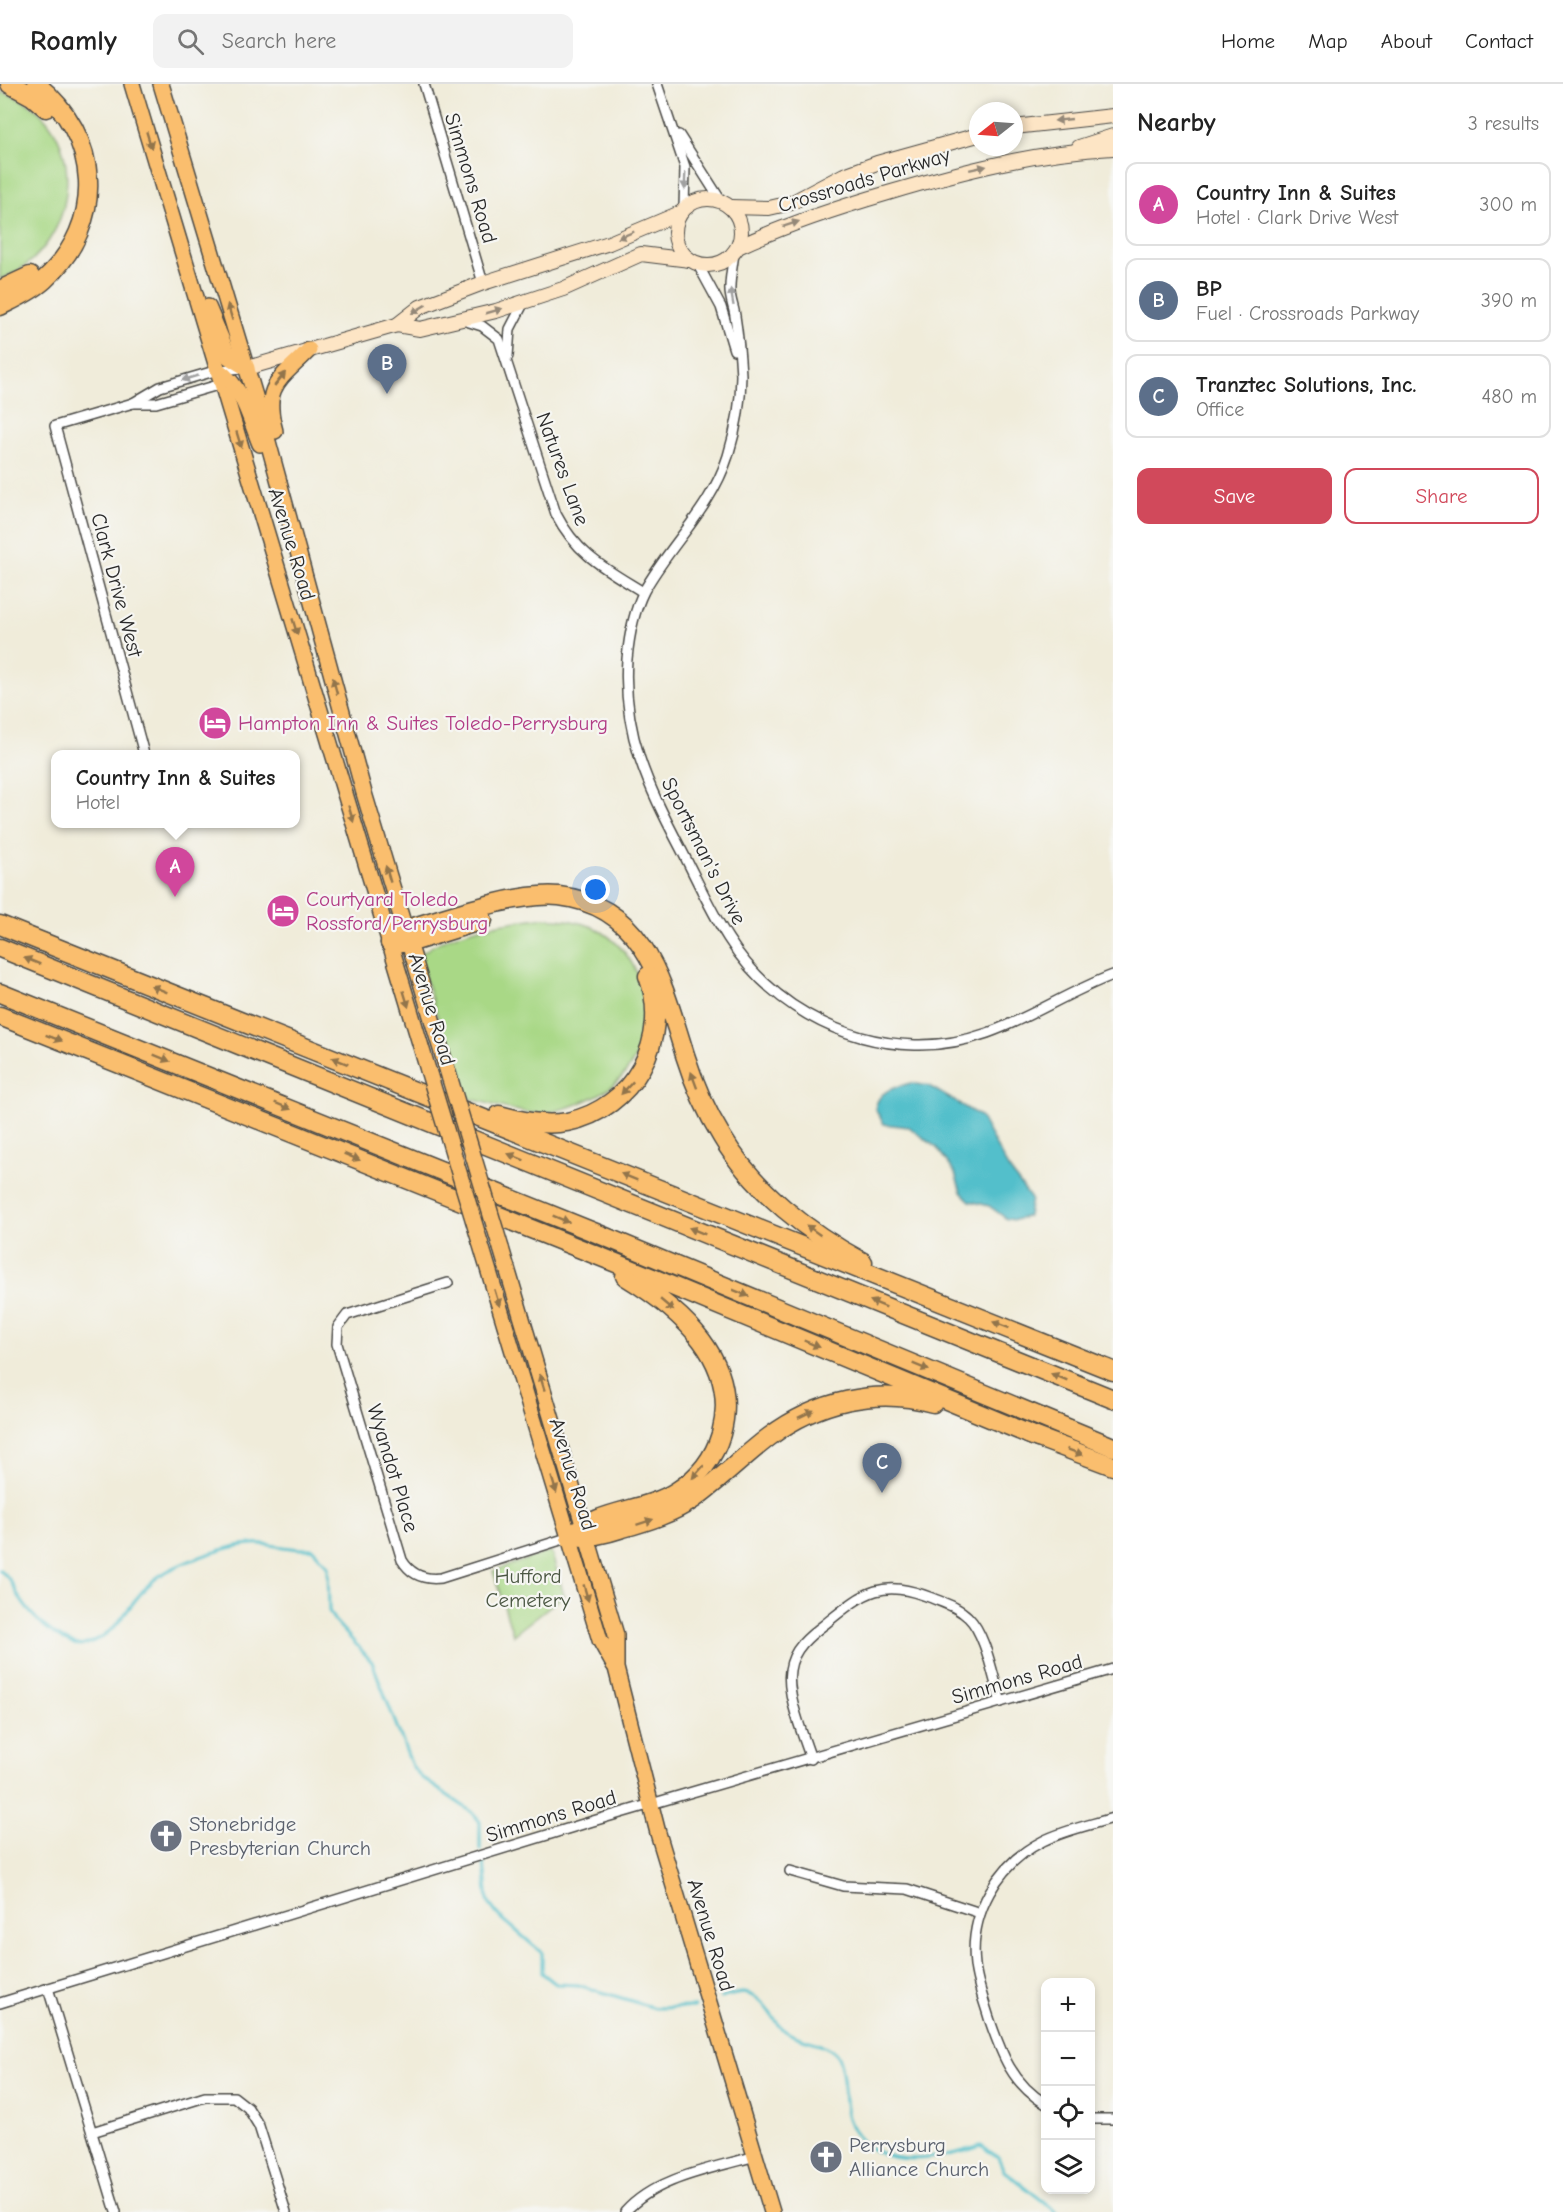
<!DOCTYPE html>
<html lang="en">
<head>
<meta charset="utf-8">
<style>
	:root { --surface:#fff; --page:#f2f2f2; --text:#222; --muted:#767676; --line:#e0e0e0; --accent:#d1495b }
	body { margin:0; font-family:"Comic Neue",sans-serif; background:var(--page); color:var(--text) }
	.controls { position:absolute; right:18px; bottom:18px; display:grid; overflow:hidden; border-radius:12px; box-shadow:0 3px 9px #0003 }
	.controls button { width:54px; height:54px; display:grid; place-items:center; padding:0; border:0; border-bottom:2px solid var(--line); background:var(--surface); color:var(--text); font:30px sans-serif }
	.compass { position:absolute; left:969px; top:18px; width:54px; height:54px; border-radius:50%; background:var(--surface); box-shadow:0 3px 9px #0003; rotate:253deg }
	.you { position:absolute; left:596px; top:806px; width:21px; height:21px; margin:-15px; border:4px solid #fff; border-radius:50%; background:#1a73e8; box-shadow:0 0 0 9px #1a73e833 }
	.badge { display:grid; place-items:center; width:39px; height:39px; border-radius:50%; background:var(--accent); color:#fff; font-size:20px; font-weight:700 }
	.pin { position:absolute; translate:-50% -50px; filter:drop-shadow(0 2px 3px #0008) }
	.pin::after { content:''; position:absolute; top:32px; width:21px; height:18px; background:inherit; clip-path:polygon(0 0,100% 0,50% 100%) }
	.popup { position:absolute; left:51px; top:666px; width:249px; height:78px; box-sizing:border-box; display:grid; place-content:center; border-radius:12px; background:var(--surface); filter:drop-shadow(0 2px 4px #0005); font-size:20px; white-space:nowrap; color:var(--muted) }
	.popup b { font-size:22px; color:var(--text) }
	.popup::after { content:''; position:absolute; left:50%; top:100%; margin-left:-12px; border:12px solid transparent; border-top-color:var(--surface) }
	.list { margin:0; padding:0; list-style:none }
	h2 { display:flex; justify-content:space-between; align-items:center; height:78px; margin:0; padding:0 24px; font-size:26px }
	h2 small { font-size:20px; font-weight:400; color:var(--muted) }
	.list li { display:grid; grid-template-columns:39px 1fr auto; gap:18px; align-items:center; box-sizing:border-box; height:84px; margin:0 12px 12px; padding:0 12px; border:2px solid var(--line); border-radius:12px }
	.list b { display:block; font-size:22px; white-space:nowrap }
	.list p { margin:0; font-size:20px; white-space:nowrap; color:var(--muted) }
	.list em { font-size:20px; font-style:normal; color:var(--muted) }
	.actions { display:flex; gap:12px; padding:18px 24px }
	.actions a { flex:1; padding:14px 0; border:2px solid var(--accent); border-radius:12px; text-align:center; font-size:21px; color:var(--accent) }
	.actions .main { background:var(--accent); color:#fff }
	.icon { flex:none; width:33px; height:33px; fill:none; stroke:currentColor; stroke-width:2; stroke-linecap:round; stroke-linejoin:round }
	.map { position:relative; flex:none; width:1113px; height:2128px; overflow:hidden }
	header { display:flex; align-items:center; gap:36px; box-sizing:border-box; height:84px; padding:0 30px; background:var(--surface); border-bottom:2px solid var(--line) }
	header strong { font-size:28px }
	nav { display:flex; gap:33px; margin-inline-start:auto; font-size:21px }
	.search { width:420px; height:54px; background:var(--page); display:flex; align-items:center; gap:15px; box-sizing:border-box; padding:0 21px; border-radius:12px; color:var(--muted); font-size:22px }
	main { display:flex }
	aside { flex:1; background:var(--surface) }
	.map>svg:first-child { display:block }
	.green { fill:#a9d886; stroke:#6a8258; stroke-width:1.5 }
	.water { fill:#52bfcb; stroke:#3e757b; stroke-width:1.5 }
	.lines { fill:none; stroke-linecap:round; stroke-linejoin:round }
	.stream { stroke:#52bfcb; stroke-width:3 }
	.street-casing { stroke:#494845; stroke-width:12 }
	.secondary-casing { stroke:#494845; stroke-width:16 }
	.primary-casing { stroke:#494845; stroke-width:18 }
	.highway-casing { stroke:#494845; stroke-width:21 }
	.street { stroke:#fff; stroke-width:9 }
	.secondary { stroke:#fde5c5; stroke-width:14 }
	.primary { stroke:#fabe6e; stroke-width:15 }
	.highway { stroke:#fabe6e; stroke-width:18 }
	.primary-bridge-casing { stroke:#494845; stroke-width:18; stroke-linecap:butt }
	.primary-bridge { stroke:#fabe6e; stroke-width:15 }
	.oneway { fill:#948878 }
	.oneway2 { fill:#92744c }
	.oneway3 { fill:#a0a0a0 }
	.labels { text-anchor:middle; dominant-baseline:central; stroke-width:4.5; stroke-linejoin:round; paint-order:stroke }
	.street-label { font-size:21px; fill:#2b2b2b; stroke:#f6f6f2 }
	.hotel-label { font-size:21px; fill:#b23c85; stroke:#f6f6f2; text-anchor:start }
	.park-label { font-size:21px; fill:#4a5642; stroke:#f6f6f2 }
	.worship-label { font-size:21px; fill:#5b616d; stroke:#f6f6f2; text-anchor:start }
</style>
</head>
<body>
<header>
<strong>Roamly</strong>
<div class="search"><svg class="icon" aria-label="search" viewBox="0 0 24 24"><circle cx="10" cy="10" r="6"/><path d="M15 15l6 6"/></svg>Search here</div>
<nav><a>Home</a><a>Map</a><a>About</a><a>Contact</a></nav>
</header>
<main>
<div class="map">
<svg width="1113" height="2128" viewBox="0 0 1113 2128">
	<rect width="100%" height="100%" fill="#f6f6f2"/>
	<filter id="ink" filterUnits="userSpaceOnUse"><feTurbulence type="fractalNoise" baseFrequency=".0167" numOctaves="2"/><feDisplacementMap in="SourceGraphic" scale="12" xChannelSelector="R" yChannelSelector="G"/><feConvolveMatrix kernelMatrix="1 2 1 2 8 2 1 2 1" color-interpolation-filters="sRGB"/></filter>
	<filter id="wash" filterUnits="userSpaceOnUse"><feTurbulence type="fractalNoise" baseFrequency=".008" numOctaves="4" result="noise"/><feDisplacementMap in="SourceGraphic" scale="24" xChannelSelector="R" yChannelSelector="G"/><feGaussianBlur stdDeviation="1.35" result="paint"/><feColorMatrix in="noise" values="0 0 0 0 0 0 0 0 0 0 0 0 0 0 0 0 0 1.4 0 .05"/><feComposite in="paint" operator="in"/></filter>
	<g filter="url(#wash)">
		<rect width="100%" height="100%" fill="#f0ecda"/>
		<g class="green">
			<path d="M0 8C94 31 84 166 0 195Z"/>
			<path d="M540 834C561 835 583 836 602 848 649 878 660 946 625 989 614 1004 597 1012 580 1019 567 1024 549 1030 535 1029 512 1028 486 1018 463 1013L418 872C450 846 499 839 540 834Z"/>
			<polygon points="551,1467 564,1511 513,1551 493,1487"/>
		</g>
		<path class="water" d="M911 999 929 1002 980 1032 1008 1084 1031 1115 1028 1132 1015 1136 1007 1135 989 1122 970 1117 961 1108 955 1089 937 1064 909 1043 884 1040 875 1025C878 1006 895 1003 911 999Z"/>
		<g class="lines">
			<g class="stream">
				<path d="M0 1486C10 1494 13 1502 19 1513 32 1534 57 1557 81 1562 124 1549 123 1522 154 1496 173 1480 238 1457 262 1460 280 1462 295 1466 313 1465L328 1482 329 1527 334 1536 372 1578 412 1682 422 1694 472 1728 480 1738V1765"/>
				<polyline points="484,1779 488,1818 497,1830 542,1869 542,1889 556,1900 578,1901 655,1924 694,1923"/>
				<path d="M721 1914C730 1912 739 1907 748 1910 767 1916 772 1938 787 1948 801 1958 833 1958 839 1975 846 1993 842 2015 848 2034 867 2091 938 2076 981 2062L998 2073 1004 2087 1057 2128"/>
			</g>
		</g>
	</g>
	<g filter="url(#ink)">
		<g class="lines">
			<defs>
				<g id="street">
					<polyline points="424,0 483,199"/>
					<polyline points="657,0 685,83 684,125"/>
					<polyline points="679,51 721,117"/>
					<path d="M734 168C733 180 730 192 730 203 729 213 734 223 735 232 738 251 740 272 741 291 741 319 736 346 728 372 711 425 670 460 644 507 634 527 629 553 627 575 622 649 648 702 681 765 696 794 710 826 728 854 768 918 839 959 915 961 994 963 1044 917 1113 891"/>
					<polyline points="697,179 721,223 734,266"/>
					<path d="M463 236 482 242 499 255 556 430C577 471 606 485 643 508"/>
					<polyline points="508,272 510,245 524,218"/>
					<polyline points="133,319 156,319 225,299"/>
					<polyline points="144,670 55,342 133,319 160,303 218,286 244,284"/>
					<path d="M448 1199 347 1231 338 1243 337 1260 402 1476C411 1491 424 1496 441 1494L570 1453"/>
					<path d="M811 1675C803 1651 786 1610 790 1586 793 1565 809 1552 825 1540 865 1508 880 1494 932 1514 944 1519 958 1523 968 1533 986 1550 993 1594 1001 1618"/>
					<polyline points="790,1787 843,1802 907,1805 980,1829"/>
					<polyline points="48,1904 116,2128"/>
					<polyline points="0,1919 593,1737 1113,1585"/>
					<path d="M1046 2020C1012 2000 1001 1969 989 1934 984 1917 977 1899 975 1881 969 1830 997 1780 1043 1757 1065 1746 1090 1741 1113 1734"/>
					<polyline points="1090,2035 1113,2035"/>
					<polyline points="92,2048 205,2013 234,2013 248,2024 259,2042 286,2128"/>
					<path d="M625 2128C656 2093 712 2085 755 2072"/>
				</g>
				<g id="secondary">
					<polyline points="1014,43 1113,32"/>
					<polyline points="1079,63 1113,52"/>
					<circle cx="708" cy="148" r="33"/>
					<polyline points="730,123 769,124 791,119 844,91 877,79 978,51"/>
					<path d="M738 163C787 140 837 124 888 109 962 87 1036 68 1113 64"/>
					<polyline points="397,241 420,245 496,227 563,205 641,170 690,176"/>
					<polyline points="247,284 397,241 420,223 483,199 609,159 680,129"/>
				</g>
				<g id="primary">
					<polyline points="132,0 428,986"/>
					<polyline points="161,0 261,332 364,709 450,995"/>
					<polyline points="208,223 229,273 247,284"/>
					<path d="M218 286C243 303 249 333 260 360"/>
					<path d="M275 347C262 301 280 296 309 266"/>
					<polyline points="480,1158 600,1556 614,1581"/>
					<polyline points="501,1164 616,1551 616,1584 658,1749 772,2128"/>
				</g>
				<g id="highway">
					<polyline points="10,0 32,12 46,24"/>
					<polyline points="0,206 30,192"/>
					<path d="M0 222C14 215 32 207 44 196 107 139 101 52 36 0"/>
					<polyline points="0,841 1113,1287"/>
					<path d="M390 859 404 846C447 833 516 808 559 812 646 822 663 901 685 971 694 1000 706 1027 722 1053 754 1107 809 1149 863 1178"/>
					<polyline points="390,859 409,859 483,836"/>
					<polyline points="0,864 1113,1315"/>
					<polyline points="0,909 601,1151 1113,1363"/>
					<polyline points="0,932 631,1185 1038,1354"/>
					<path d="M499 1031C521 1037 544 1042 567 1038 633 1025 672 955 648 892"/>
					<polyline points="1028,1350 1113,1382"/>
					<path d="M570 1453C589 1454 605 1450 623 1444 648 1437 673 1429 695 1414 721 1395 744 1372 769 1353 817 1317 876 1303 933 1319"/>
					<path d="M570 1453C600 1424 643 1429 677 1407 698 1394 714 1374 721 1350 741 1277 681 1226 625 1192"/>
				</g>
			</defs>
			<use href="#street" class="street-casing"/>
			<use href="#secondary" class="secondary-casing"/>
			<use href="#primary" class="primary-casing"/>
			<use href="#highway" class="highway-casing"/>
			<use href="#street" class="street"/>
			<use href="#secondary" class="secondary"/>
			<use href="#primary" class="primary"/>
			<use href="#highway" class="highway"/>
			<defs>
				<g id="primary-bridge">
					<polyline points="428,986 480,1158"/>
					<polyline points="450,995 501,1164"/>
				</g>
			</defs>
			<use href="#primary-bridge" class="primary-bridge-casing"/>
			<use href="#primary-bridge" class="primary-bridge"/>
		</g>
		<defs><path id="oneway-solid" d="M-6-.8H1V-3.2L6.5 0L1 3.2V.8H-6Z" transform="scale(1.5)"/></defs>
		<g class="oneway">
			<use href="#oneway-solid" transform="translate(1063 36) rotate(174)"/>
			<use href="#oneway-solid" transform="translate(978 84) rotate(-12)"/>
			<use href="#oneway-solid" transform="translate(791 140) rotate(-18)"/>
			<use href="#oneway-solid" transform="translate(626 151) rotate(157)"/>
			<use href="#oneway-solid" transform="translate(419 225) rotate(149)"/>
			<use href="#oneway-solid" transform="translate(494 227) rotate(-16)"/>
		</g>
		<g class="oneway2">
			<use href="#oneway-solid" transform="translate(149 56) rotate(73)"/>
			<use href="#oneway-solid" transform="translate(230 228) rotate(-107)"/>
			<use href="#oneway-solid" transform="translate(280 295) rotate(-51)"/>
			<use href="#oneway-solid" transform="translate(239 356) rotate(73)"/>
			<use href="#oneway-solid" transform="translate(295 543) rotate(73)"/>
			<use href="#oneway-solid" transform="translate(335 602) rotate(-105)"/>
			<use href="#oneway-solid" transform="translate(351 730) rotate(73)"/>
			<use href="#oneway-solid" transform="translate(388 790) rotate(-106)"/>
			<use href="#oneway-solid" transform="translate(32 877) rotate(-158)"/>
			<use href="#oneway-solid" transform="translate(159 905) rotate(-158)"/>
			<use href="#oneway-solid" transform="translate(406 915) rotate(73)"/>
			<use href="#oneway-solid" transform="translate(54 954) rotate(21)"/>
			<use href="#oneway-solid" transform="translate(162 974) rotate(22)"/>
			<use href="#oneway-solid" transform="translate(340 977) rotate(-158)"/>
			<use href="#oneway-solid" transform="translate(694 996) rotate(-110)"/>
			<use href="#oneway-solid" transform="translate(627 1004) rotate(133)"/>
			<use href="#oneway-solid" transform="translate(283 1022) rotate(22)"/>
			<use href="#oneway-solid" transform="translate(352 1073) rotate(22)"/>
			<use href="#oneway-solid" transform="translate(516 1073) rotate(-158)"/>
			<use href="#oneway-solid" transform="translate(629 1093) rotate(-158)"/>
			<use href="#oneway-solid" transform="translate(561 1135) rotate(22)"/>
			<use href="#oneway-solid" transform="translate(813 1146) rotate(-145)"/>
			<use href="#oneway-solid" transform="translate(697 1147) rotate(-158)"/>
			<use href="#oneway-solid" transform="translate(741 1209) rotate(22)"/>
			<use href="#oneway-solid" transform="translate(497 1214) rotate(73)"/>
			<use href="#oneway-solid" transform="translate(878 1220) rotate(-158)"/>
			<use href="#oneway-solid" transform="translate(667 1221) rotate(40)"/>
			<use href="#oneway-solid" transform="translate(1001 1241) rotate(-159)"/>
			<use href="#oneway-solid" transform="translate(812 1260) rotate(23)"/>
			<use href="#oneway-solid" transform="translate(921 1283) rotate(22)"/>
			<use href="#oneway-solid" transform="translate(1059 1293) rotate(-158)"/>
			<use href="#oneway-solid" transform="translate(542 1298) rotate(-107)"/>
			<use href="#oneway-solid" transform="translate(806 1330) rotate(-26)"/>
			<use href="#oneway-solid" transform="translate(1075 1368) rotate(20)"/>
			<use href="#oneway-solid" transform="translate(698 1388) rotate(132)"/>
			<use href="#oneway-solid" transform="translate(554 1401) rotate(73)"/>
			<use href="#oneway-solid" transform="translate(645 1438) rotate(-18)"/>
			<use href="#oneway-solid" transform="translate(586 1509) rotate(74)"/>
		</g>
		<g class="oneway3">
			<use href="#oneway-solid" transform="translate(685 97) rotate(92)"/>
			<use href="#oneway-solid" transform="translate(732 213) rotate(-100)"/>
			<use href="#oneway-solid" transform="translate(190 294) rotate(163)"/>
		</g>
	</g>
	<defs>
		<symbol id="hotel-disc" viewBox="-11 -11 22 22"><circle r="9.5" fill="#d1479c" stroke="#f6f6f2"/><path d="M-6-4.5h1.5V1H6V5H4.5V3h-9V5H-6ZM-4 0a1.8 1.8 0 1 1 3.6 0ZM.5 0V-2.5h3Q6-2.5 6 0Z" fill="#fff"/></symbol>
		<symbol id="church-disc" viewBox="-11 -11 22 22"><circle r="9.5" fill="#6b7280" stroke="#f6f6f2"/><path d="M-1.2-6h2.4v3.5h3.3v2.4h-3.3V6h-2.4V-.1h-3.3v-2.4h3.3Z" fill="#fff"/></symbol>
	</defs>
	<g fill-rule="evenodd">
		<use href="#hotel-disc" x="196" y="620" width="38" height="38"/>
		<use href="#hotel-disc" x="264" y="808" width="38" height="38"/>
		<use href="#church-disc" x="147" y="1733" width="38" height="38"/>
		<use href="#church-disc" x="807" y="2054" width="38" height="38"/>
	</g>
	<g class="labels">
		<g class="street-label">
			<text transform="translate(471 94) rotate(73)">Simmons Road</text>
			<text transform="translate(864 96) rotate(-17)">Crossroads Parkway</text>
			<text transform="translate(563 385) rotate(70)">Natures Lane</text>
			<text transform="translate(292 460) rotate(73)">Avenue Road</text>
			<text transform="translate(117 501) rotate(75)">Clark Drive West</text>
			<text transform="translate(704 767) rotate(63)">Sportsman's Drive</text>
			<text transform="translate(432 925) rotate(73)">Avenue Road</text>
			<text transform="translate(393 1384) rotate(73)">Wyandot Place</text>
			<text transform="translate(573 1390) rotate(73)">Avenue Road</text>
			<text transform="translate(1017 1595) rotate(-16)">Simmons Road</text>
			<text transform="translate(551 1732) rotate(-17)">Simmons Road</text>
			<text transform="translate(711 1851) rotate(73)">Avenue Road</text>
		</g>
		<g class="hotel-label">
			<text x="238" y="639">Hampton Inn &amp; Suites Toledo-Perrysburg</text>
			<text x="306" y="815">Courtyard Toledo<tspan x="306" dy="24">Rossford/Perrysburg</tspan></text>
		</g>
		<g class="park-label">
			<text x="528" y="1492">Hufford<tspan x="528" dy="24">Cemetery</tspan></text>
		</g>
		<g class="worship-label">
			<text x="189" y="1740">Stonebridge<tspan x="189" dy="24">Presbyterian Church</tspan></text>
			<text x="849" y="2061">Perrysburg<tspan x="849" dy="24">Alliance Church</tspan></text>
		</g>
	</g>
</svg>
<div class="controls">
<button>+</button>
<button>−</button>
<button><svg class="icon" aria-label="locate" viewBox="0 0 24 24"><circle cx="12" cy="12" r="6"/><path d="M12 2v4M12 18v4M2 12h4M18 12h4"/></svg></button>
<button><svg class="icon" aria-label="layers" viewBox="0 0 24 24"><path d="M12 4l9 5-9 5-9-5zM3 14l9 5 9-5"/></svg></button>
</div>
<svg class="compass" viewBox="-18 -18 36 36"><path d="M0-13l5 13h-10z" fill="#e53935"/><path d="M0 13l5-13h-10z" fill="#767676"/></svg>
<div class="you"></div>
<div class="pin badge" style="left:175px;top:813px;background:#d1479c">A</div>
<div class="popup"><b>Country Inn &amp; Suites</b>Hotel</div>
<div class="pin badge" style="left:387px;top:310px;background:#5c6f8a">B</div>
<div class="pin badge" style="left:882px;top:1409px;background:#5c6f8a">C</div>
</div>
<aside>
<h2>Nearby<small>3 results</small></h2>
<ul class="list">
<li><span class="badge" style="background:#d1479c">A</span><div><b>Country Inn &amp; Suites</b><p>Hotel · Clark Drive West</p></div><em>300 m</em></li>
<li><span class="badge" style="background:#5c6f8a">B</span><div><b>BP</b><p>Fuel · Crossroads Parkway</p></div><em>390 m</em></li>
<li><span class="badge" style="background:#5c6f8a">C</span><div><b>Tranztec Solutions, Inc.</b><p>Office</p></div><em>480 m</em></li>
</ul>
<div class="actions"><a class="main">Save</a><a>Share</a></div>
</aside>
</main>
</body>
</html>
